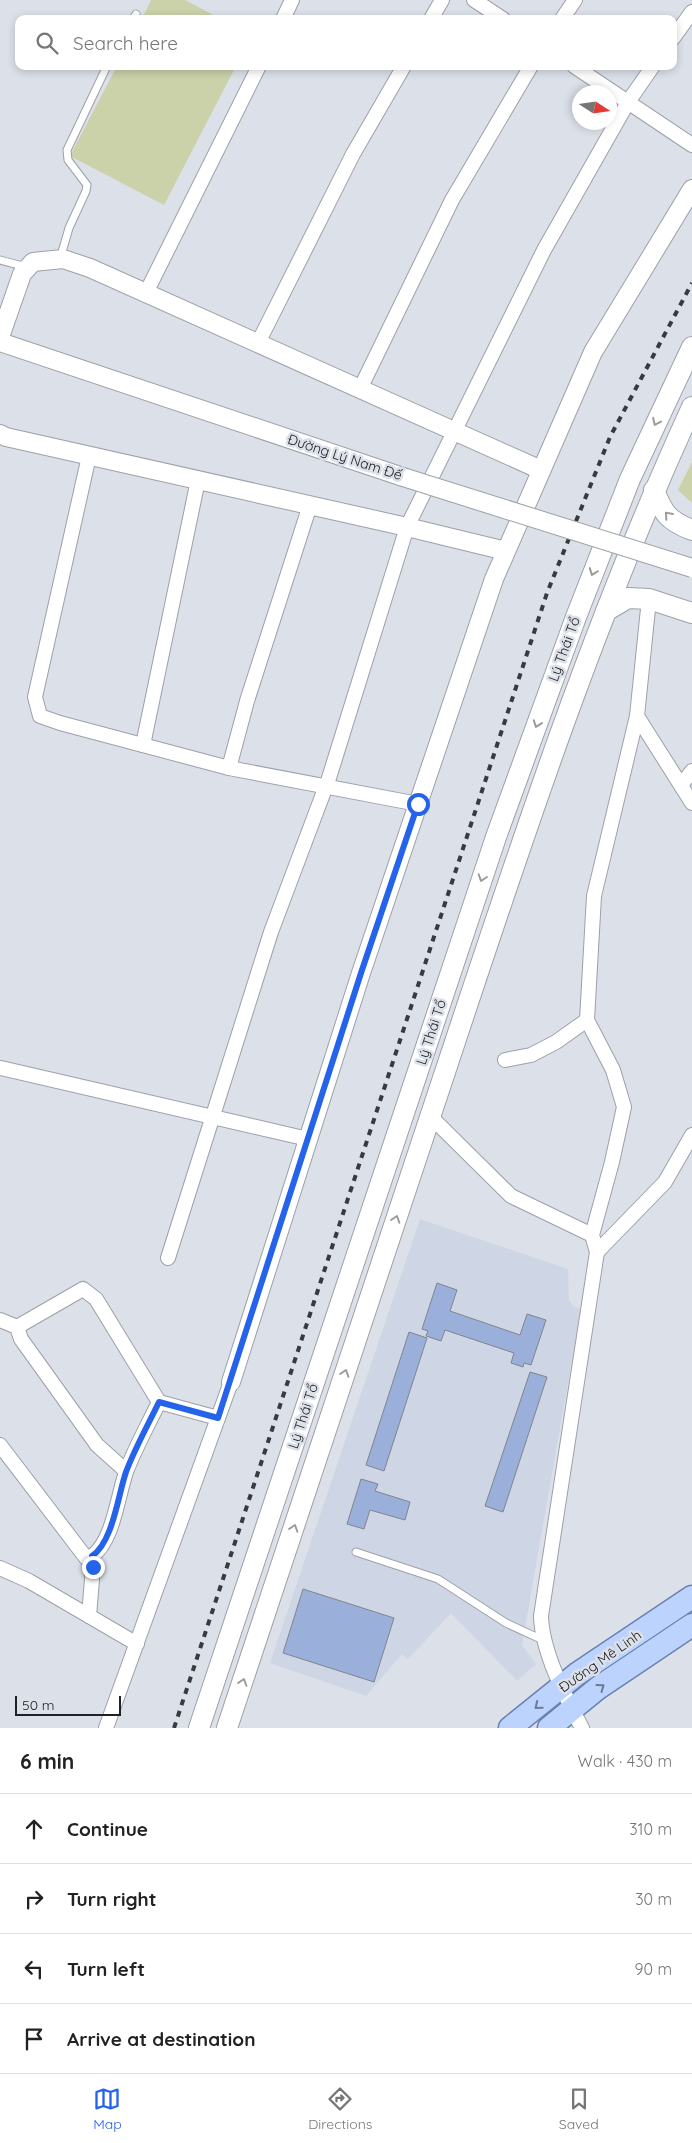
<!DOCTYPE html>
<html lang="en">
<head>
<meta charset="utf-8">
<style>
	:root { --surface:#fff; --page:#f6f6f6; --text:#222; --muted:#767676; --line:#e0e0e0; --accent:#2563eb }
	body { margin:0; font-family:Quicksand,sans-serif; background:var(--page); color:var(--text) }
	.compass { position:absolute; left:572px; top:85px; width:45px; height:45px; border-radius:50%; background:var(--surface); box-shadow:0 2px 8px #0003; rotate:102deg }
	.scale { position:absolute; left:15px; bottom:12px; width:106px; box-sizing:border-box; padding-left:5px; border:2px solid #202124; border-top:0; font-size:14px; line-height:18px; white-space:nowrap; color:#202124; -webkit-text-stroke:4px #dce1e9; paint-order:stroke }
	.stop { position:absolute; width:15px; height:15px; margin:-11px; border:4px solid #2563eb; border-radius:50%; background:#fff }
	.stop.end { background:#2563eb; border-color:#fff; box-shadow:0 1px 5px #0008 }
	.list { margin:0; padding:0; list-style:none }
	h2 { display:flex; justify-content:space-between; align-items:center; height:65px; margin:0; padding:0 20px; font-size:21px }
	h2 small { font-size:16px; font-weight:400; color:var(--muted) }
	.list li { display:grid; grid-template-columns:32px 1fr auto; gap:15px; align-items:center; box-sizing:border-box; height:70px; padding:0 20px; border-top:1px solid var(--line) }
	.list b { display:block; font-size:19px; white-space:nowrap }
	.list em { font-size:16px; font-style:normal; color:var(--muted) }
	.icon { flex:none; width:28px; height:28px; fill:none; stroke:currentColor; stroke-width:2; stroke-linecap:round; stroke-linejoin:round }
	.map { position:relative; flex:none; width:692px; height:1728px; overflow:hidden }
	.search { position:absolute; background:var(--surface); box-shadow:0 2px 8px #0003; left:15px; right:15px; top:15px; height:55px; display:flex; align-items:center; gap:12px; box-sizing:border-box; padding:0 18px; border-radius:10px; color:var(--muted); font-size:19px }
	.sheet { height:345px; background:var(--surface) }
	nav { display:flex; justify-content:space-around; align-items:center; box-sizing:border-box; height:70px; border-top:1px solid var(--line); background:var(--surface); font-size:14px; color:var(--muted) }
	nav a { display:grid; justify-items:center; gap:2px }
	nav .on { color:var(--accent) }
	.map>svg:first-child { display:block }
	.built { fill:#ced6e5 }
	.green { fill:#cbd1a9 }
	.building { fill:#9ab0db; stroke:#80848c }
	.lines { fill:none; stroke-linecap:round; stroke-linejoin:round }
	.service-casing { stroke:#9ca0a8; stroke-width:9 }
	.minor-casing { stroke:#9ca0a8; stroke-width:16 }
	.tertiary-casing { stroke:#9ca0a8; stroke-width:20 }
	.secondary-casing { stroke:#9ca0a8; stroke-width:22 }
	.primary-casing { stroke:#6981b2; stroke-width:25 }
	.service { stroke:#fff; stroke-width:7 }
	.minor { stroke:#fff; stroke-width:14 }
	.tertiary { stroke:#fff; stroke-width:18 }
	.secondary { stroke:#fff; stroke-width:20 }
	.primary { stroke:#bcd3fe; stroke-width:22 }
	.rail { stroke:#383a3e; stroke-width:4; stroke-dasharray:6 6; stroke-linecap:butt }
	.tertiary-bridge-casing { stroke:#9ca0a8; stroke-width:20; stroke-linecap:butt }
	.tertiary-bridge { stroke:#fff; stroke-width:18 }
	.oneway { stroke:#9b9b9c }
	.oneway2 { stroke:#6e7a91 }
	.route { stroke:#2563eb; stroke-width:6 }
	.labels { text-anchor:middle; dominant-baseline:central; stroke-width:5; stroke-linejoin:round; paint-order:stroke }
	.street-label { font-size:14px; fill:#202124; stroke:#dce1e9 }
</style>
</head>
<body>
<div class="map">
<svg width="692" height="1728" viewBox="0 0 692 1728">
	<rect width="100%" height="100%" fill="#dce1e9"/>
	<polygon class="built" points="420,1219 568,1269 569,1300 573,1306 581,1309 522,1645 536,1664 517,1681 451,1613 408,1659 402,1654 366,1696 270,1663"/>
	<g class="green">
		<polygon points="151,0 185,0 221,19 142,19"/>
		<polygon points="117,66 236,66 164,205 70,156"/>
		<polygon points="692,462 692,503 678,490"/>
	</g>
	<g class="building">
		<polygon points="437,1283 457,1290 450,1311 520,1335 527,1314 546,1320 531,1365 524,1363 523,1367 511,1363 514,1353 445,1330 441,1341 426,1336 428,1331 422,1329"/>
		<polygon points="409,1332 427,1338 384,1471 366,1465"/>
		<polygon points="530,1372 547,1377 503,1512 485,1506"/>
		<polygon points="361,1479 378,1484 375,1491 410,1502 405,1520 370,1510 364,1529 347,1524"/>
		<polygon points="303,1589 394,1618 374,1682 283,1653"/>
	</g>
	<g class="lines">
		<defs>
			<g id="service">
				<polyline points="133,19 136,14"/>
				<polyline points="60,259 69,228 86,191 87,185 68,160 67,150 107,66"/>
				<polyline points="0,260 26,267"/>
				<polyline points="356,1552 438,1579 506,1623 545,1641"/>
			</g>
			<g id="minor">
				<polyline points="474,0 503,19"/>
				<polyline points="283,19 292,0"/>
				<polyline points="431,19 442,0"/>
				<polyline points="562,19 575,0"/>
				<polyline points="673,38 692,12"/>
				<polyline points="574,66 692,145"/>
				<polyline points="146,293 259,66"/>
				<polyline points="258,343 353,154 404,66"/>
				<polyline points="360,389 452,200 531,66"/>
				<polyline points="89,456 35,697 40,716 60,723 229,768 418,804"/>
				<polyline points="637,716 692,803"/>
				<polyline points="143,745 198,480"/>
				<polyline points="229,768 247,701 310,505"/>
				<polyline points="681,785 692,771"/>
				<polyline points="505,1060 531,1055 556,1042 587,1020"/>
				<polyline points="1,1068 308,1139"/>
				<polyline points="430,1116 511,1196 592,1235"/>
				<polyline points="597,1252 665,1182 692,1135"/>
				<polyline points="168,1258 271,932 329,778 407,527 544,250 628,102 653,66"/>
				<polyline points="0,1320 17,1327 21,1339 97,1445 126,1471"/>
				<polyline points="159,1402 218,1418"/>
				<path d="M0 1445 93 1567 92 1556C113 1542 118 1495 126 1472 135 1448 148 1425 159 1402L96 1299 83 1289 17 1327"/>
				<polyline points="0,1568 29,1581 137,1644"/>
				<polyline points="89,1616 93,1567"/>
				<polyline points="106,1728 231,1382"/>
				<path d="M582 1728C565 1696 542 1652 541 1616L597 1252 592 1235 612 1162 624 1107 613 1070 587 1020 594 896 637 716 649 599"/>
			</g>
			<g id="tertiary">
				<polyline points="0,337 22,274 33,262 63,259 90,268 541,470"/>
				<polyline points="0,342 403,477"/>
				<polyline points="0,434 6,437 407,527 506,551"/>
				<polyline points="231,1382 361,973 494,579 593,352 692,189"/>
			</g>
			<g id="secondary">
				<path d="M654 490C663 513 668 521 692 530"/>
				<polyline points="606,611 628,598 649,599 692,613"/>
				<polyline points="199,1728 496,837 576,617 630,479 692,347"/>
				<path d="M227 1728C301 1505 375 1283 449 1060 522 840 595 618 692 407"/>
			</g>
			<g id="primary">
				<polyline points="510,1728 577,1674 692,1597"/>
				<polyline points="549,1728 598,1688 692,1625"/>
			</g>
		</defs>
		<use href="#service" class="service-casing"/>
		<use href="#minor" class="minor-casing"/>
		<use href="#tertiary" class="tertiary-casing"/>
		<use href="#secondary" class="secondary-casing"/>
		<use href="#primary" class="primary-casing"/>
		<use href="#service" class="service"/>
		<use href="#minor" class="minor"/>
		<use href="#tertiary" class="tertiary"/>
		<use href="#secondary" class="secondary"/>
		<use href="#primary" class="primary"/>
		<polyline class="rail" points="174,1728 547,593 610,437 692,283"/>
		<defs>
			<polyline id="tertiary-bridge" points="403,477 692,568"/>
		</defs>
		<use href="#tertiary-bridge" class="tertiary-bridge-casing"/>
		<use href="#tertiary-bridge" class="tertiary-bridge"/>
	</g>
	<defs><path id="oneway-chevron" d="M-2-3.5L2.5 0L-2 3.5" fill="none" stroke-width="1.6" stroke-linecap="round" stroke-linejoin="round" transform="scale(1.25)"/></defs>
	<g class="oneway">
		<use href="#oneway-chevron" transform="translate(656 422) rotate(115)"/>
		<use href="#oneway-chevron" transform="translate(668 515) rotate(-131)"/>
		<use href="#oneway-chevron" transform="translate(593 572) rotate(111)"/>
		<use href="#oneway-chevron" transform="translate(537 724) rotate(110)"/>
		<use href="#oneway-chevron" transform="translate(482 878) rotate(108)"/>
		<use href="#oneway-chevron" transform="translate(396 1219) rotate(-72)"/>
		<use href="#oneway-chevron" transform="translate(345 1373) rotate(-72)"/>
		<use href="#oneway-chevron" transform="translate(294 1528) rotate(-72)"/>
		<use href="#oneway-chevron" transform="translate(243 1682) rotate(-72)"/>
	</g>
	<g class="oneway2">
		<use href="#oneway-chevron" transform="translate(601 1687) rotate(-36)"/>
		<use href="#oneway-chevron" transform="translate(538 1706) rotate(141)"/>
	</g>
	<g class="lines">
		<path class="route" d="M93 1567 92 1556C113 1542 118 1495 126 1472 135 1448 148 1425 159 1402L218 1418 361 973 418 804"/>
	</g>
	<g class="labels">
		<g class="street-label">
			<text transform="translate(345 457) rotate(18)">Đường Lý Nam Đế</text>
			<text transform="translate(564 649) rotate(-70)">Lý Thái Tổ</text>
			<text transform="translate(431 1032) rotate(-72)">Lý Thái Tổ</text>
			<text transform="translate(303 1416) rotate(-72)">Lý Thái Tổ</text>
			<text transform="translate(600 1661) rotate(-35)">Đường Mê Linh</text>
		</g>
	</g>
</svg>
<svg class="compass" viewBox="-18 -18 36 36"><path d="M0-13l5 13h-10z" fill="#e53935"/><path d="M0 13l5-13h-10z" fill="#767676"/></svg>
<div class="scale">50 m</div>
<div class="stop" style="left:418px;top:804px"></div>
<div class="stop end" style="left:93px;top:1567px"></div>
<div class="search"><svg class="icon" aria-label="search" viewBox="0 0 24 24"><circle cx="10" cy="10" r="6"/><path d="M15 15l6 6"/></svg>Search here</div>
</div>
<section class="sheet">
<h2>6 min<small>Walk · 430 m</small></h2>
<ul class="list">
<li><svg class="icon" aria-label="ahead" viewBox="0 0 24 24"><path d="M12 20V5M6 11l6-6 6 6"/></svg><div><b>Continue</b></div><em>310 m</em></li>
<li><svg class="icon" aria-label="right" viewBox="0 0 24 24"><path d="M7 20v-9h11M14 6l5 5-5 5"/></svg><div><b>Turn right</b></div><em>30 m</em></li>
<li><svg class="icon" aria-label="left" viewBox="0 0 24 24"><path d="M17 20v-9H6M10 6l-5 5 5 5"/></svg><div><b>Turn left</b></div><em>90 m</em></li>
<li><svg class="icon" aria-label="arrive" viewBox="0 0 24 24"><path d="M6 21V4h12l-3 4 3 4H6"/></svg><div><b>Arrive at destination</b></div></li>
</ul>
</section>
<nav>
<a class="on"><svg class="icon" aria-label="map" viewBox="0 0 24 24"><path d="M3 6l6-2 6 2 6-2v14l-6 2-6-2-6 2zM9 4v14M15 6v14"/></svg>Map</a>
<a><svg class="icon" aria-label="directions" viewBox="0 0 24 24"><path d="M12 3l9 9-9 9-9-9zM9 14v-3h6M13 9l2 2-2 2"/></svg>Directions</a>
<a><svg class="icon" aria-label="saved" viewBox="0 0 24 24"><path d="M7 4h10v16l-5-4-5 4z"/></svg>Saved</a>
</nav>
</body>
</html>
